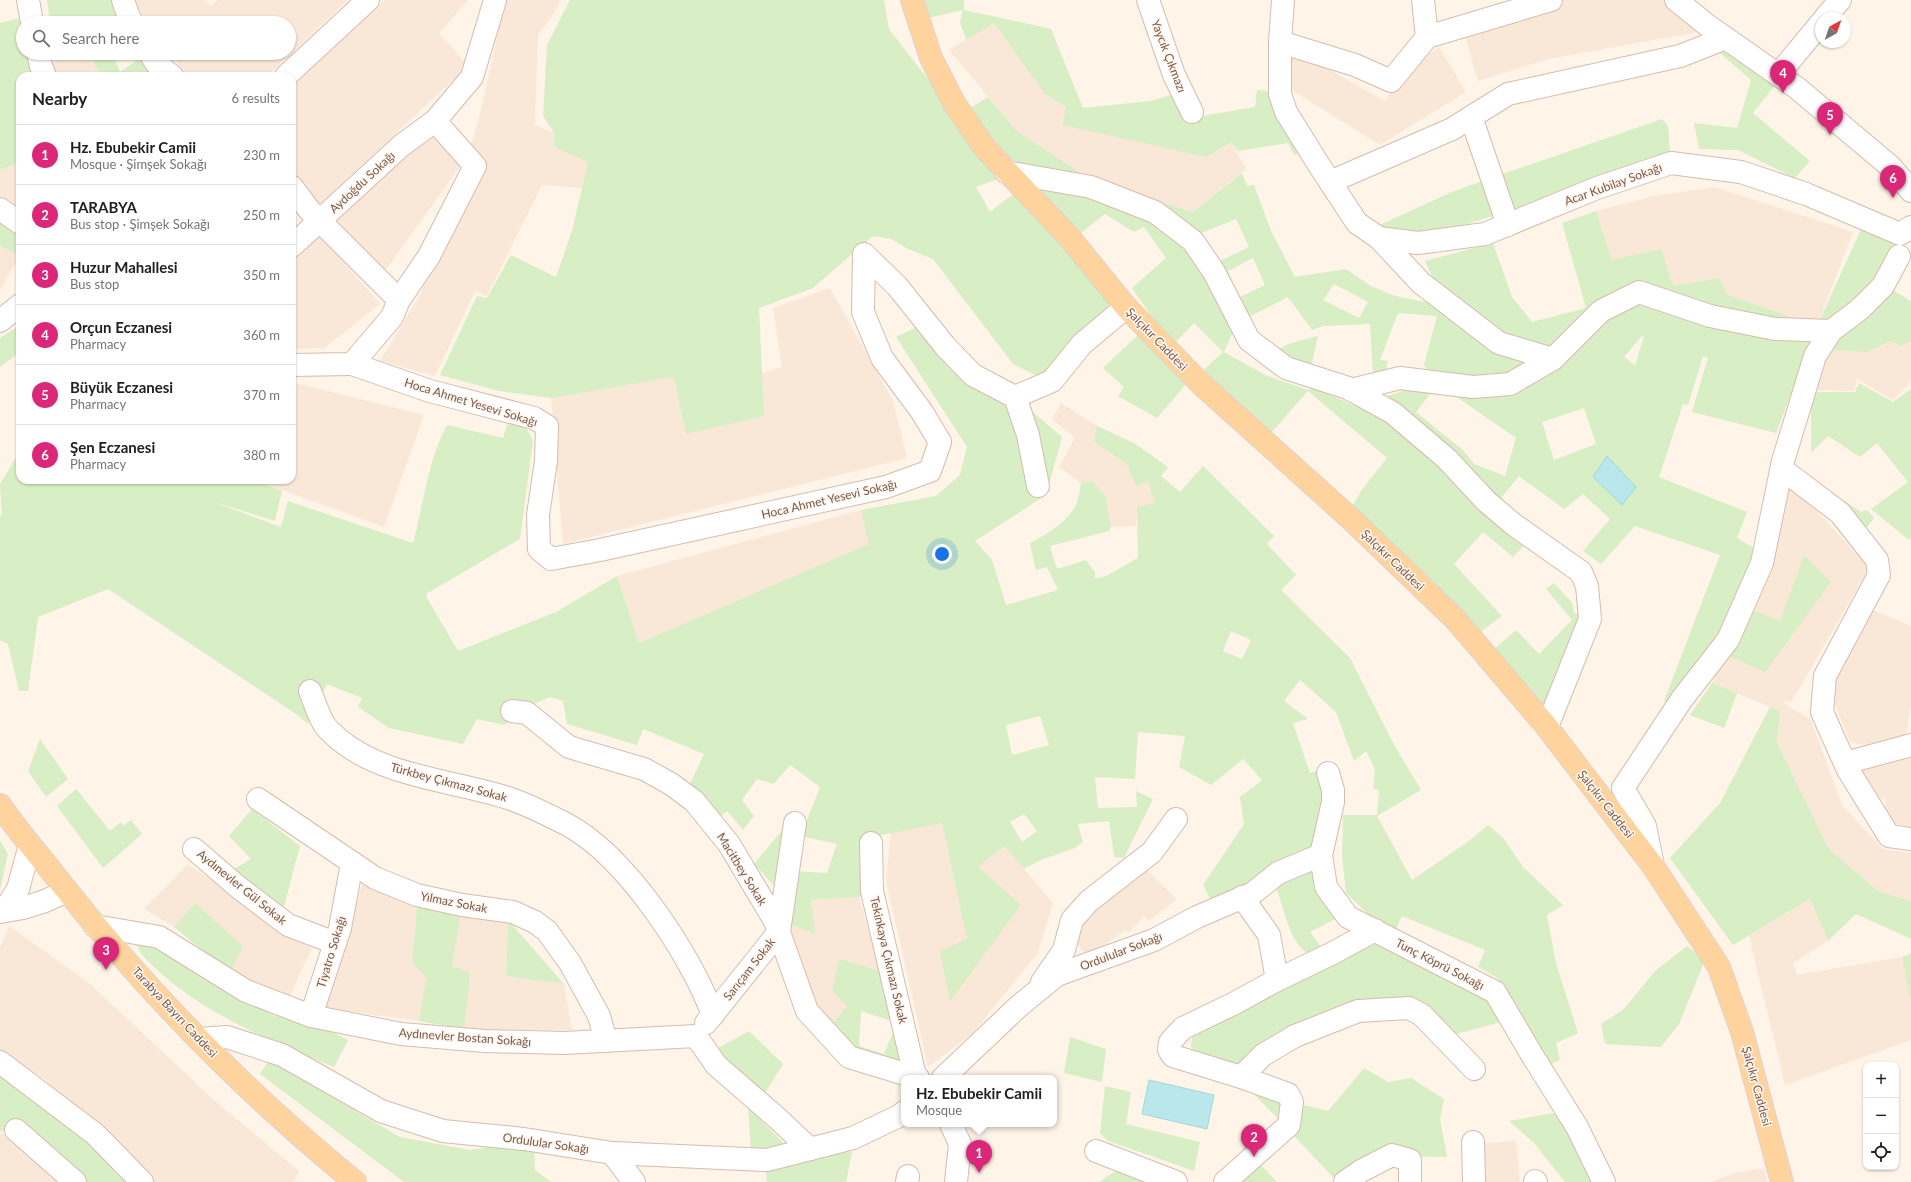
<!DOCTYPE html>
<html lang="en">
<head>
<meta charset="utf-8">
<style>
	:root { --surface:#fff; --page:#f6f6f6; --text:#202124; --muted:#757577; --line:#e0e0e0; --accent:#db2777 }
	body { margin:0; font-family:Lato,sans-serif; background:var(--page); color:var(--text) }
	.controls { position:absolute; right:12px; bottom:12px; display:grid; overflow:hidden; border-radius:8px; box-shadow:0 1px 3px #0004 }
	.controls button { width:36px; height:36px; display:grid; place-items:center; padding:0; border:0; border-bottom:1px solid var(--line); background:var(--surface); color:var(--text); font:20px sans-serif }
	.compass { position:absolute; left:1815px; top:12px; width:36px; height:36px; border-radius:50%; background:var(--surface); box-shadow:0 1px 3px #0004; rotate:40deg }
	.you { position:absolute; left:942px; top:554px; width:14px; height:14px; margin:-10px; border:3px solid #fff; border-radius:50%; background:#1a73e8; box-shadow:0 0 0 6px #1a73e833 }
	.badge { display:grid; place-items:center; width:26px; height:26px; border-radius:50%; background:var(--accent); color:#fff; font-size:13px; font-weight:700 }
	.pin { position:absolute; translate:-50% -33px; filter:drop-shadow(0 1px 2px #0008) }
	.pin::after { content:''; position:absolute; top:21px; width:14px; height:12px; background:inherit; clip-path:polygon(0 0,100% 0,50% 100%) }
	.popup { position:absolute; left:901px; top:1075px; width:156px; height:52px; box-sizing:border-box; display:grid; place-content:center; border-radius:8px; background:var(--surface); filter:drop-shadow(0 1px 3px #0005); font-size:13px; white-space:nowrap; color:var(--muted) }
	.popup b { font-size:15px; color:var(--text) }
	.popup::after { content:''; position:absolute; left:50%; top:100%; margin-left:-8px; border:8px solid transparent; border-top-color:var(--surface) }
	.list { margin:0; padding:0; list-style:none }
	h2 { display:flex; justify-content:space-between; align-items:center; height:52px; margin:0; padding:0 16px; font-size:17px }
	h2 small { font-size:13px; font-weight:400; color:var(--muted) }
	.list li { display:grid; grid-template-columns:26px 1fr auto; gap:12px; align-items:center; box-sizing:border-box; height:60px; padding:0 16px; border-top:1px solid var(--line) }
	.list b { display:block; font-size:15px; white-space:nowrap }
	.list p { margin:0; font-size:13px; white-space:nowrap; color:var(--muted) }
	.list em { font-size:13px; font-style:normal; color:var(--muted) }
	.icon { flex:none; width:22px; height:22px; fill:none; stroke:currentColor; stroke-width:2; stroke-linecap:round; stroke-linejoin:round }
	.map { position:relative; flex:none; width:1911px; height:1182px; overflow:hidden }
	.search { position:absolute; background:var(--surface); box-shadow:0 1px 3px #0004; left:16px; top:16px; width:280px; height:44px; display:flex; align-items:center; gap:10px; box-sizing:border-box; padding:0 14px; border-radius:22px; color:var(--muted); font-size:15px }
	.panel { position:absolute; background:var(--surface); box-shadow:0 1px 3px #0004; left:16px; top:72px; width:280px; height:412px; border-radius:12px }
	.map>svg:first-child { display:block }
	.residential { fill:#f9e8d8 }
	.green { fill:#d8eec4; fill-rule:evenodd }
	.water { fill:#b9e7eb; stroke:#9ed9dd }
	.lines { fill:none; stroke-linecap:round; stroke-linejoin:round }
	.minor-casing { stroke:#d5bcae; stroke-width:24 }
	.major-casing { stroke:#ddd3cf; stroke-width:24 }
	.minor { stroke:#fff; stroke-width:22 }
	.major { stroke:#ffd39e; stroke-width:22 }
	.labels { text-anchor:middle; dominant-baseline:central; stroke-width:3; stroke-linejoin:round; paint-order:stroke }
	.street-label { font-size:12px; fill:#7c5748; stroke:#fff8f0 }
</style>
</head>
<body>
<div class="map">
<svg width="1911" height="1182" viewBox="0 0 1911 1182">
	<rect width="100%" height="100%" fill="#fef4e8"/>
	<g class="residential">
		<polygon points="133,0 205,0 211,6 218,0 348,0 267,76 187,76 169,53 289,53 289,23 147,23"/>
		<polygon points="384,0 468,0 439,33 468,66 319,205 292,178 292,80"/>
		<polygon points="507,0 561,0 553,15 538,35 535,125 554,133 554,147 588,162 582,188 542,185 487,296 475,291 435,376 380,361 419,297 445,240 481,110 504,4"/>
		<polygon points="1563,0 1665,0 1704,31 1548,59 1478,81 1463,28"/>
		<polygon points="994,23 1045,94 1066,107 1231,142 1246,169 1193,212 1093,181 1018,132 949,50"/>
		<polygon points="1439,47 1466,92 1380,145 1279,82 1296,51 1385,101 1407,68"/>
		<polygon points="76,53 87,53 102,76 55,76 50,63"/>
		<polygon points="430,134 461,165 382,275 328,221"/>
		<polygon points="20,162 20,209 0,196 0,170"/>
		<polygon points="1715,187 1853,232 1817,326 1726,295 1719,278 1673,286 1661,250 1612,260 1596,211 1654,196"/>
		<polygon points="320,235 380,304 324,348 292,349 292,259"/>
		<polygon points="0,246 20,255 0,290"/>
		<polygon points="830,288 893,401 907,458 563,544 551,398 674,377 761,373 782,367 773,308"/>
		<polygon points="1890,341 1901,346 1911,341 1911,382 1893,400 1857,379 1854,391 1809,390 1812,349 1867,352"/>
		<polygon points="292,382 424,415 384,527 260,482 261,480 292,480"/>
		<polygon points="1061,403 1097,426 1094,442 1126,463 1136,486 1148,480 1155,503 1137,507 1136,526 1111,527 1106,498 1093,481 1081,483 1059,467 1075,438 1052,419"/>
		<polygon points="1789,486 1808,501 1869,568 1792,701 1782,702 1811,720 1842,805 1883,849 1911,853 1911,901 1878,891 1829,849 1777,743 1780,711 1712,683 1724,654 1780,621 1751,609"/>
		<polygon points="861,510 870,544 639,643 617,576"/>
		<polygon points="1865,607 1911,626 1911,705 1905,740 1873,747 1850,742 1835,704 1828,674"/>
		<polygon points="1911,755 1911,827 1886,822 1885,797 1858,810 1842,781 1861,770"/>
		<polygon points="942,822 967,939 986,954 978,867 1004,846 1053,903 1038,953 973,1033 928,1067 886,880 891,832"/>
		<polygon points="1134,858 1177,899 1149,921 1144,916 1129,933 1125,930 1088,957 1060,925"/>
		<polygon points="188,864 312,949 288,999 230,973 195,903 174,927 144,909"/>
		<polygon points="362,885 417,907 412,962 426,978 419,1021 325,1008"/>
		<polygon points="859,897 880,971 847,1006 829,1028 808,1000 787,923 814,933 811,900"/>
		<polygon points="1810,899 1828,941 1793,963 1797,975 1902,957 1911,1004 1911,1040 1785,1085 1749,936"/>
		<polygon points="461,914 508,920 506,976 564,984 572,1030 464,1029 469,989 452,966"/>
		<polygon points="9,926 89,983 214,1100 299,1171 294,1182 143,1182 45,1079 0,1052 0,947"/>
		<polygon points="0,1133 19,1139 64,1182 0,1182"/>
		<polygon points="1516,1140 1520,1182 1483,1182 1483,1144"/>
		<polygon points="1764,1168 1767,1182 1711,1182 1731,1174"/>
	</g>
	<g class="green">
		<polygon points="47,0 115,0 125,23 50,23"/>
		<polygon points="570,0 884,0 889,29 1004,177 976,187 990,212 1013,194 1074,257 1119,308 1043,379 1013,364 933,259 908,249 891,239 873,236 813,288 759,308 764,416 686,434 674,377 551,398 499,391 440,375 477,296 487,298 511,255 556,277 572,231 588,162 554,147 554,133 543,116 547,45"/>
		<polygon points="916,0 964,0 964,10 1051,29 1083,108 1150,101 1192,89 1202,116 1255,107 1257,90 1267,91 1308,149 1294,155 1288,143 1238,151 1231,142 1206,157 1063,125 1066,107 1045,94 994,23 966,40 960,22 963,10 920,20"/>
		<polygon points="20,18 23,27 23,53 32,53 40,76 20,76 20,162 0,170 0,23"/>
		<polygon points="1713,31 1775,85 1753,113 1810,161 1795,178 1738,150 1699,149 1694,123 1737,128 1751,80 1704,39"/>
		<polygon points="87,53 128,53 115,60 120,72 143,56 163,76 102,76"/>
		<path d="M988 97 1018 132 1093 181 1193 212 1242 173 1247 186 1254 185 1271 231 1295 277 1346 269 1371 286 1395 296 1445 306 1425 261 1493 243 1512 297 1532 322 1586 308 1562 223 1596 211 1612 260 1661 249 1673 286 1719 278 1727 295 1817 326 1863 225 1886 231 1895 249 1893 290 1911 301V341L1901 346 1890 341 1867 352 1812 349 1816 330 1776 433 1692 412 1708 358 1703 356 1688 405 1683 404 1659 477 1747 512 1737 538 1759 551 1739 607 1680 710 1664 701 1720 555 1635 526 1601 564 1583 551 1610 519 1583 494 1564 509 1519 476 1498 502 1528 542 1513 557 1483 532 1454 564 1502 616 1479 633 1351 509 1361 491 1387 458 1308 391 1265 440 1198 375 1223 352 1194 323 1172 346 1132 288 1166 258 1144 227 1134 232 1105 214 1081 233 1028 182 990 148 967 110ZM1236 219 1249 247 1220 261 1201 233ZM1253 258 1265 285 1240 297 1228 271ZM1334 284 1368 302 1359 318 1323 300ZM1288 297 1312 330 1323 326 1370 324 1373 374H1385L1388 361 1380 360 1398 313 1437 316 1424 365 1432 376 1400 392 1355 406 1315 388 1308 390 1265 375 1224 352 1237 323ZM1642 336 1644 337 1635 365 1624 357ZM1438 384 1516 438 1505 476 1474 464 1463 450 1416 412ZM1584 408 1596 444 1554 460 1542 422Z"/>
		<polygon points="1662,119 1668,126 1671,164 1381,249 1362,233 1454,191"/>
		<polygon points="0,223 11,228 20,237 20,255 0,246"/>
		<polygon points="20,325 20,352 0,367 0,338"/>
		<path d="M917 327 1027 407 1062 437 1046 495 975 541 992 560 1006 605 1058 590 1047 567 1036 570 1030 543C1045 536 1072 519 1077 502 1079 496 1080 489 1081 483L1093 481 1106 498 1111 527 1109 531 1050 546 1057 569 1086 560 1095 572V579L1106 576 1138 558 1137 507 1155 503 1148 481 1136 486 1126 463 1094 442 1097 426 1134 443 1168 467 1161 476 1180 492 1203 466 1274 536 1267 544 1296 575 1281 590 1350 658 1394 745 1421 790 1377 816 1412 880 1469 841 1488 825 1503 838 1523 867 1563 905 1547 915 1556 963 1578 1033 1556 1043 1560 1060 1543 1067 1494 985 1499 979 1478 967 1485 950 1402 916 1396 929 1379 925 1346 893 1342 855 1343 815H1377L1379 791 1373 788 1375 769 1366 751 1354 761 1336 712 1300 680 1284 701 1308 719 1293 723 1310 773 1324 769 1330 795 1318 852 1214 907 1203 885 1244 824 1240 797 1262 780 1243 759 1211 785 1179 767 1185 736 1138 732 1135 779 1095 777 1098 808 1137 807 1136 791 1153 799 1124 858 1114 857 1109 821 1078 824 1083 842 1075 848 1041 860 1024 869 1004 846 978 867 1021 905 950 1001 940 951 967 939 942 823 866 838 867 893 859 897 811 900 815 934 787 923 792 871 827 873 837 844 801 836 820 787 790 765 774 784 757 779 742 800 754 816 743 830 727 811 719 818 688 788 704 754 643 729 637 745 567 724 563 701 550 697 529 706 504 725 477 719 463 744 389 728 358 707 362 698 327 684 308 724 299 716 108 589 38 617 28 691H19L8 644 0 640V516L2 515 0 484 20 451V480H261L260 482 282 491 275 521 208 500 281 527 288 501 413 543C424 503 427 462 447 425L503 438 510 416C523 419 528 430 533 441L520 539 426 594 427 598 458 651 556 612 617 576 639 643 869 544 861 510 936 496 960 475 967 447 896 337ZM1231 631 1251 640 1242 659 1223 651ZM1040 716 1049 745 1012 755 1006 725ZM1024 814 1037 831 1022 842 1010 822Z"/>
		<polygon points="1138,335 1187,383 1157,418 1118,396 1124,387 1103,368"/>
		<polygon points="1318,336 1310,371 1272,353 1288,344"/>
		<polygon points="1859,383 1893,402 1911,389 1911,538 1909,540 1871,509 1908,482 1877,443 1860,457 1828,436 1811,453 1811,392 1855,392"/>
		<polygon points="1824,487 1861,512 1867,510 1874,518 1865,530 1875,539 1856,551 1832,523 1841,513 1818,489"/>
		<polygon points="1804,555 1831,582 1765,672 1724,654 1751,609 1780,621"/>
		<polygon points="1554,583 1572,603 1574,613 1584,615 1543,714 1493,650 1516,630 1539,654 1572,620 1546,589"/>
		<polygon points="1712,683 1737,693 1724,728 1690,715"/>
		<polygon points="1770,707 1780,711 1777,743 1829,849 1878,891 1911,901 1911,939 1856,914 1828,941 1810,899 1733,945 1670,858 1720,803"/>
		<polygon points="40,739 68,779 46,797 28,771"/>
		<polygon points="76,789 110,831 121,822 123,826 131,820 142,834 103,868 57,806"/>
		<polygon points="252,809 300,846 283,910 227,873 251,859 229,836"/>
		<polygon points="789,822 777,889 754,864"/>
		<polygon points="0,840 8,854 0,890"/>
		<path d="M1319 858 1339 917 1310 932 1324 951 1312 955C1308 953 1303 951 1301 948 1286 931 1284 904 1274 884Z"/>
		<polygon points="195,903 243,946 230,973 174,927"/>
		<polygon points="417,907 461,914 452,966 469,972 469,989 464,1029 419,1021 426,978 412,962"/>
		<polygon points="508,920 564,984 506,976"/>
		<path d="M142 940 273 1015 324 1028 348 1040 334 1067C271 1041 203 1014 153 966 145 958 138 953 136 942Z"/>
		<polygon points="1375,944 1490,997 1501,1022 1457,1034 1429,1007 1414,999 1237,1066 1196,1053 1191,1047 1192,1037 1214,1021 1341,957"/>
		<polygon points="1687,946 1705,960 1679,1024 1661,1047 1605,1044 1601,1024 1624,1009 1655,971"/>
		<polygon points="1911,953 1911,1004 1902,957"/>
		<path d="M839 959 880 971 897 1023 909 1071 851 1054 829 1028 847 1006 832 991ZM861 1011 897 1023 884 1054 859 1046Z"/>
		<polygon points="749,1031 783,1064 763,1096 722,1060 718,1048"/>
		<polygon points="1070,1037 1106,1049 1102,1082 1064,1073"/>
		<polygon points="269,1060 400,1137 470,1150 534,1140 535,1170 551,1182 404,1182 260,1074"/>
		<polygon points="1364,1068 1388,1082 1411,1078 1444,1099 1440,1119 1447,1157 1369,1155 1333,1177 1253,1093 1328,1111"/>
		<polygon points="0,1073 12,1078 135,1182 81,1182 14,1127 5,1132 0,1131"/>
		<polygon points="1105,1086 1131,1092 1126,1124 1200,1142 1194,1171 1108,1141 1100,1133"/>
		<polygon points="748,1107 789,1149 751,1150"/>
		<polygon points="1571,1110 1614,1182 1565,1182 1534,1143 1509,1121"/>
		<polygon points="852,1152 846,1182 767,1182 765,1165 804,1156"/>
		<polygon points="1261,1165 1277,1182 1238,1182"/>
		<polygon points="1117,1170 1145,1182 1099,1182"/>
	</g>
	<g class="water">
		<polygon points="1607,456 1636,487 1622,505 1593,477"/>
		<polygon points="1149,1080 1214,1095 1207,1129 1142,1114"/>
	</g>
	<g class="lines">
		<defs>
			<g id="minor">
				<polyline points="28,0 32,23"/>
				<polyline points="123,0 128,15 132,23"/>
				<polyline points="1148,0 1174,75 1192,112"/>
				<polyline points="1283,0 1280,42 1280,94 1286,112 1317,162 1357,223 1379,238 1421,283 1499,343 1553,359 1601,311 1639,292 1710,316 1775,329 1831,331"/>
				<polyline points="1423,0 1427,37"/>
				<polyline points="1676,0 1707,25 1797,88 1891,167 1911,191"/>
				<polyline points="1825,18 1840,0"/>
				<polyline points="1280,42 1355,65 1391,81 1427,37 1551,0"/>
				<polyline points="38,53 41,66 45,76"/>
				<polyline points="150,53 156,63 172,76"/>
				<polyline points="1778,75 1821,23"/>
				<polyline points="286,76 368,0"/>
				<polyline points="1471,117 1508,225"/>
				<polyline points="1006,172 1091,187 1155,212 1193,241 1214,272 1249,340 1286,368 1348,388 1393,413 1447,459 1486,501 1513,524 1581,572 1587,586 1590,619 1547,727"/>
				<polyline points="1330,182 1452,129 1508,94 1680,56 1726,38"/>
				<polyline points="292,187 310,211 399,300"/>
				<polyline points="0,209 20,223"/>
				<polyline points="1379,238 1418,243 1485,234 1597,188 1671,163 1741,172 1806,194 1900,234 1911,227"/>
				<polyline points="292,246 402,145 435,121"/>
				<polyline points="0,321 20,305"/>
				<polyline points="352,364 430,391 534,418 547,426 546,461 538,515 539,549 551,559 600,550 886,487 930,471 940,442 922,412 882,358 863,312 864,254 897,286 945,346 973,375 1015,397 1052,381 1082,344 1126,307"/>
				<polyline points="292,365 352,364 392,317 399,300 429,256 475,166 435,121 472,77 495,0"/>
				<polyline points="1351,390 1400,378 1473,387 1510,384 1553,359"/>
				<polyline points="1015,397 1028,435 1038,486"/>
				<polyline points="1782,469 1840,513 1877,560 1879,575 1825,676 1822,712 1848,770 1889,836 1911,839"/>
				<path d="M310 691C314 701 318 714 324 724 326 728 331 732 334 735 378 776 450 780 505 797 525 803 548 815 566 824 625 855 690 953 713 1015"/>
				<polyline points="512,711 527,713 569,747 644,769 671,784 694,801 729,844 775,921 807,1011 849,1057 918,1078"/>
				<polyline points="1845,763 1911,745"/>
				<polyline points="1328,773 1333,790 1333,802 1321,855 1326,887 1348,917 1495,992 1532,1055 1577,1127 1604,1182"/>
				<polyline points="258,799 375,878 417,895 462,905 513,912 535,922 547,931 570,963 599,1016 606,1041"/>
				<polyline points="871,843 872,891 915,1076"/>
				<polyline points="194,849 238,887 288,925 335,943"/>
				<polyline points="1653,866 1645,826 1623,788 1682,699 1728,640 1762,563 1783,461 1815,356 1831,331 1860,309 1883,286 1899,256"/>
				<polyline points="1242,897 1269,935 1277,980 1333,953 1375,930"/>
				<polyline points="4,911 18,889 30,845"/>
				<polyline points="0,912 23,908 45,901 67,891"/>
				<polyline points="95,926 159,937 246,991 311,1016 401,1034 485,1041 564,1043 696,1036 716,1065 777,1118 810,1149"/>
				<polyline points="1277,980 1233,1004 1183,1028 1170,1042 1169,1050 1173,1056 1241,1077 1263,1055 1295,1036 1358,1011 1409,1008 1422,1015 1474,1069"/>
				<polyline points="1042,982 1064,950 1072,920 1089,901 1152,852 1176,819"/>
				<polyline points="311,1016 340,928 352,863"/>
				<polyline points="706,1023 779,932 795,823"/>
				<polyline points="199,1039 227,1037 282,1055 381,1111 443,1131 524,1139 612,1153 767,1160 853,1138 899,1116 904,1112"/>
				<polyline points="0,1062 95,1134 142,1182"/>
				<polyline points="943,1078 1019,1006 1057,975 1154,940 1197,917 1253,893 1278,873 1321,855"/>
				<polyline points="951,1124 960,1144 956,1182"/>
				<polyline points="16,1130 75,1182"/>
				<polyline points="1473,1142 1474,1182"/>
				<polyline points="1096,1151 1176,1182"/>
				<polyline points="612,1153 634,1182"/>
				<polyline points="1535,1181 1536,1182"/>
				<polyline points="907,1182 908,1176"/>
				<polyline points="1225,1182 1289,1125 1292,1102 1288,1094 1241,1077"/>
				<polyline points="1345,1182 1361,1171 1392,1155 1410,1160 1410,1182"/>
			</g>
			<g id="major">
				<polyline points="912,0 931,58 954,103 984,147 1069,237 1126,307 1200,383 1352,520 1455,619 1547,727 1653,866 1719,967 1742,1032 1782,1182"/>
				<path d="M0 805C18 832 40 856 60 882 147 992 246 1093 355 1182"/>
			</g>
		</defs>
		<use href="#minor" class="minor-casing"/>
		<use href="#major" class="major-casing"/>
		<use href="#minor" class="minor"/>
		<use href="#major" class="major"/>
	</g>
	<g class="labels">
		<g class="street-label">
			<text transform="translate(1169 56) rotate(69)">Yaycık Çıkmazı</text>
			<text transform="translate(362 182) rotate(-43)">Aydoğdu Sokağı</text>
			<text transform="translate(1613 184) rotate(-20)">Acar Kubilay Sokağı</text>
			<text transform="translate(1157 339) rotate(46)">Şalçıkır Caddesi</text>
			<text transform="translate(471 402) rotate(17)">Hoca Ahmet Yesevi Sokağı</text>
			<text transform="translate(829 499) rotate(-13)">Hoca Ahmet Yesevi Sokağı</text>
			<text transform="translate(1393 560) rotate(44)">Şalçıkır Caddesi</text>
			<text transform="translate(449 782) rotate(15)">Türkbey Çıkmazı Sokak</text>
			<text transform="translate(1606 804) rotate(52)">Şalçıkır Caddesi</text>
			<text transform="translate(742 869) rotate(58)">Macitbey Sokak</text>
			<text transform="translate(242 887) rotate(39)">Aydınevler Gül Sokak</text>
			<text transform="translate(454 902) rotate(11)">Yılmaz Sokak</text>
			<text transform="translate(1121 951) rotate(-21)">Ordulular Sokağı</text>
			<text transform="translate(331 952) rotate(-73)">Tiyatro Sokağı</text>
			<text transform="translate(889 960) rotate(77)">Tekinkaya Çıkmazı Sokak</text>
			<text transform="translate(1440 964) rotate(27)">Tunç Köprü Sokağı</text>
			<text transform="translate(749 969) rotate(-52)">Sarıçam Sokak</text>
			<text transform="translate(175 1012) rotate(47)">Tarabya Bayırı Caddesi</text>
			<text transform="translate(465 1037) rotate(4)">Aydınevler Bostan Sokağı</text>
			<text transform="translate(1757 1086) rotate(75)">Şalçıkır Caddesi</text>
			<text transform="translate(546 1143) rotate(8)">Ordulular Sokağı</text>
		</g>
	</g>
</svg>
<div class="controls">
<button>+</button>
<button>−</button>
<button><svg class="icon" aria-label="locate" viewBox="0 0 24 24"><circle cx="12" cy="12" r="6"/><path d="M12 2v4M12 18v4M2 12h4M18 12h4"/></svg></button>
</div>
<svg class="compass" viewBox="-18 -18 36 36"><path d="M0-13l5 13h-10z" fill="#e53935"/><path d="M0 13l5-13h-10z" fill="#757577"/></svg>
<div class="you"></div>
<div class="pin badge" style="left:979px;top:1173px">1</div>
<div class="popup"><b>Hz. Ebubekir Camii</b>Mosque</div>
<div class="pin badge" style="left:1254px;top:1157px">2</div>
<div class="pin badge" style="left:106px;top:970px">3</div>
<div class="pin badge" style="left:1783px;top:93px">4</div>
<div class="pin badge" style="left:1830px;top:135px">5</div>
<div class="pin badge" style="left:1893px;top:198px">6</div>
<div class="search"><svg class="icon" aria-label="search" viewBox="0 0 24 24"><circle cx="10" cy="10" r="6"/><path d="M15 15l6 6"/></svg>Search here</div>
<section class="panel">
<h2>Nearby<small>6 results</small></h2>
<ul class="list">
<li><span class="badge">1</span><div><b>Hz. Ebubekir Camii</b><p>Mosque · Şimşek Sokağı</p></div><em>230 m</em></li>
<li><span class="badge">2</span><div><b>TARABYA</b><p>Bus stop · Şimşek Sokağı</p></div><em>250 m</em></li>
<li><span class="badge">3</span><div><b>Huzur Mahallesi</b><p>Bus stop</p></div><em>350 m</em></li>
<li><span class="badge">4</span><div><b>Orçun Eczanesi</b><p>Pharmacy</p></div><em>360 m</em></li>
<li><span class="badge">5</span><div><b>Büyük Eczanesi</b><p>Pharmacy</p></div><em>370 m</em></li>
<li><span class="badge">6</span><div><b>Şen Eczanesi</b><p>Pharmacy</p></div><em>380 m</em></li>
</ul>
</section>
</div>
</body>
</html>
